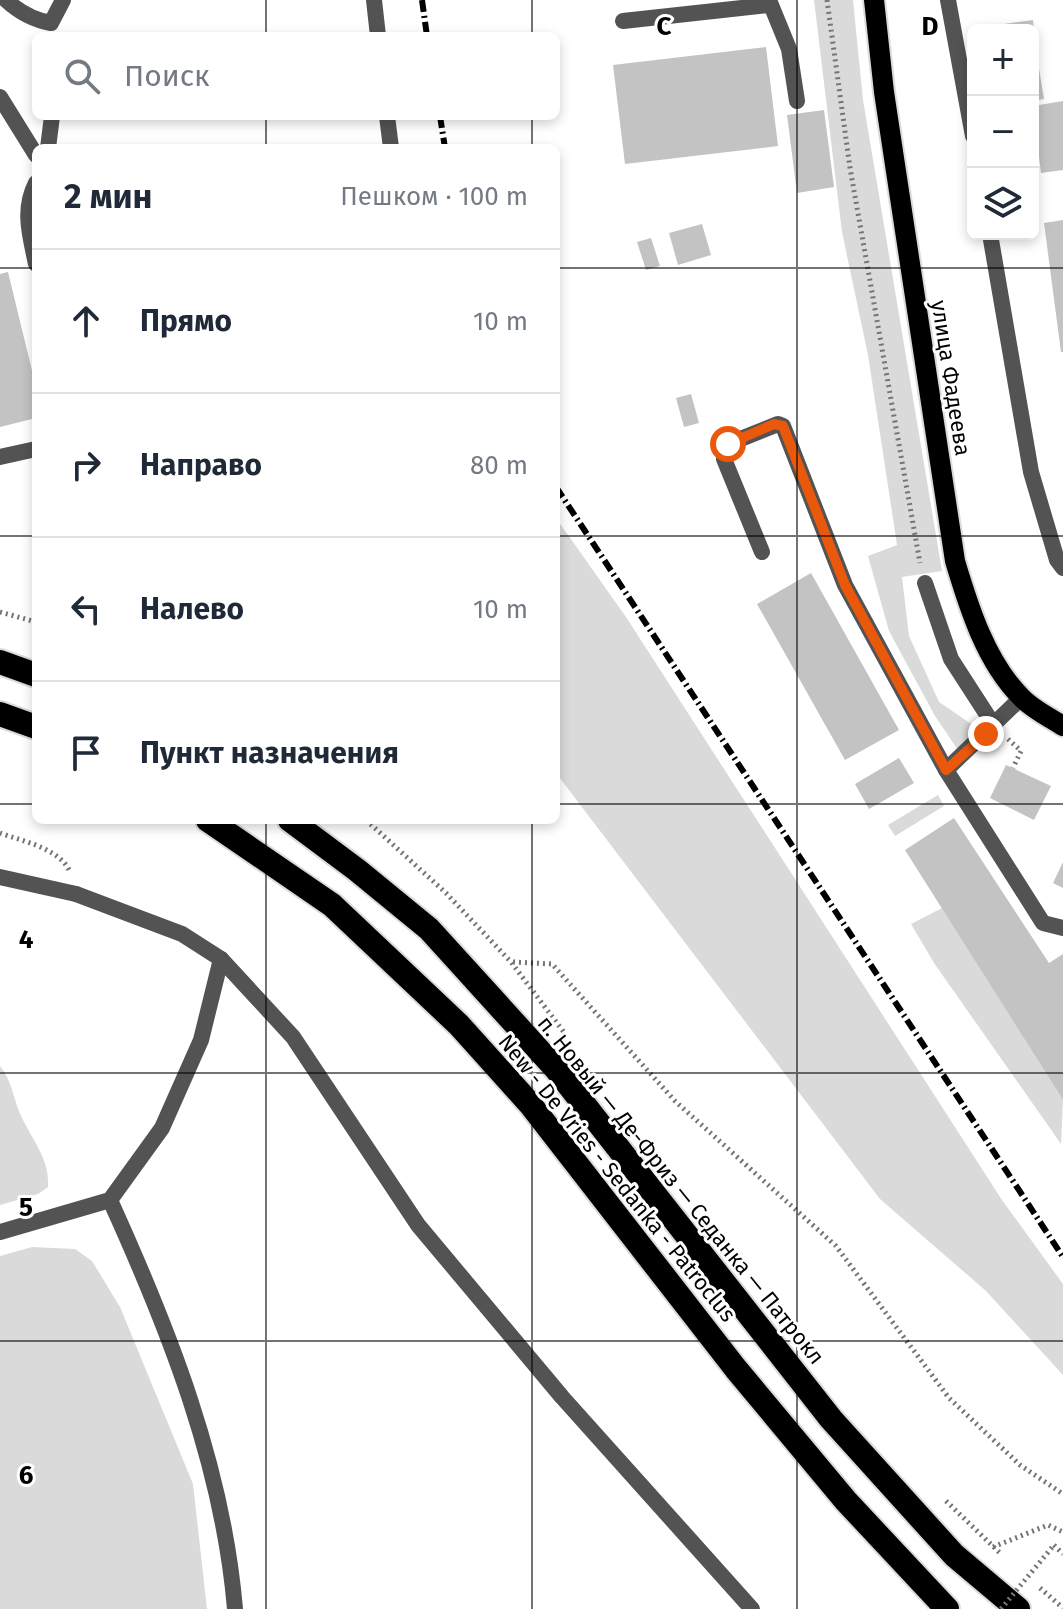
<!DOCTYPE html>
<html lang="ru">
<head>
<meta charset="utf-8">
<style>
	:root { --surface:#fff; --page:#f2f2f3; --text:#1f2937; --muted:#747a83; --line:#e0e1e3 }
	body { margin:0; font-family:"Fira Sans",sans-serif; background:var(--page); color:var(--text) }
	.controls { position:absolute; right:24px; top:24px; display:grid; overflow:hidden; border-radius:12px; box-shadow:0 4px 12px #0003 }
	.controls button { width:72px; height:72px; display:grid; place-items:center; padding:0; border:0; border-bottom:2px solid var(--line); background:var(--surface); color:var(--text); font:40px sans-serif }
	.stop { position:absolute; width:24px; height:24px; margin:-18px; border:6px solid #ea580c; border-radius:50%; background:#fff }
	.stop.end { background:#ea580c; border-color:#fff; box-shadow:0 2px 8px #0008 }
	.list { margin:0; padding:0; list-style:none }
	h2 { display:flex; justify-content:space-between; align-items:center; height:104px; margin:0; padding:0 32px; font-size:34px }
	h2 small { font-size:26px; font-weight:400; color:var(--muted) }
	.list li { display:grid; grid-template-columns:52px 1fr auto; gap:24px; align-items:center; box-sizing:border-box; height:144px; padding:0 32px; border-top:2px solid var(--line) }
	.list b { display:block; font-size:30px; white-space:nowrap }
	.list em { font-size:26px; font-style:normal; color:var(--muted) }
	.icon { flex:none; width:44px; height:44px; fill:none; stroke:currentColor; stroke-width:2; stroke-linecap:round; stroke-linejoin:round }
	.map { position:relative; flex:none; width:1063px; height:1609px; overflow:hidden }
	.search { position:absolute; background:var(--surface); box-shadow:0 4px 12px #0003; left:32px; top:32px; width:528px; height:88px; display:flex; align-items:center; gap:20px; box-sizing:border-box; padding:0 28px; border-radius:12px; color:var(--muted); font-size:30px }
	.panel { position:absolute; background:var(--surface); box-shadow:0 4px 12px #0003; left:32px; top:144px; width:528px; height:680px; border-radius:12px }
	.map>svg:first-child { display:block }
	.green { fill:#dadada }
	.building { fill:#c3c3c3 }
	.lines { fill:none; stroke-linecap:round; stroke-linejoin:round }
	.primary-casing { stroke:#dbdbdb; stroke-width:24 }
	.highway-casing { stroke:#dbdbdb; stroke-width:28 }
	.path { stroke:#757575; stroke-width:5; stroke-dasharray:2 4; stroke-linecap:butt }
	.lane { stroke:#535353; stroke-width:16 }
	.street { stroke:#535353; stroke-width:16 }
	.primary { stroke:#000; stroke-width:20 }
	.highway { stroke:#000; stroke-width:24 }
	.rail { stroke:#000; stroke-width:6; stroke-dasharray:12 4 2 4; stroke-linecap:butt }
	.path-bridge { stroke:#757575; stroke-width:5; stroke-dasharray:2 4; stroke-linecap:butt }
	.route { stroke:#ea580c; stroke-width:10 }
	.grid { fill:none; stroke:#000; stroke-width:2; stroke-opacity:0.55 }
	.labels { text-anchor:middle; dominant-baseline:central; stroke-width:6; stroke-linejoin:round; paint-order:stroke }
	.street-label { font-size:22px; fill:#000; stroke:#fff }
	.grid-label { font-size:26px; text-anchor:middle; font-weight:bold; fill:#000; stroke:#fff; stroke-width:6; stroke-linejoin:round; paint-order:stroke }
</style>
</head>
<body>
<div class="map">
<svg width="1063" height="1609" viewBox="0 0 1063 1609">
	<rect width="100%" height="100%" fill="#fff"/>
	<g class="green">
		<polygon points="814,0 853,0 863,100 942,571 902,577 909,636 939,702 986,734 962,756 935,716 889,631 868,556 897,545 868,355 842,232"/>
		<polygon points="556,518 626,617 1002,1200 1063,1284 1063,1375 986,1291 880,1199 556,773"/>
		<polygon points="938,795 944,806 895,836 888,825"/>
		<polygon points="942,908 1063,1100 1061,1144 934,963 911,924"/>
		<path d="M0 1066C13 1082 13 1100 22 1118 33 1141 50 1160 48 1187L38 1194 0 1205Z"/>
		<polygon points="32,1247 75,1249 92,1261 120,1307 193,1484 207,1609 0,1609 0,1256"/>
	</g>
	<g class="building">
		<polygon points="1033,20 1034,30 1005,30 1004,24"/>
		<polygon points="1033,32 1044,99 1033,101"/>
		<polygon points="766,47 778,146 625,164 613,65"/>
		<polygon points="1063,101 1063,170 1041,173 1033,106"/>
		<polygon points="824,110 834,187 797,193 787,115"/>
		<polygon points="1063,220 1063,352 1061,352 1044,223"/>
		<polygon points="702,224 711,255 678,265 669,233"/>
		<polygon points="651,238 660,266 646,270 637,242"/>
		<polygon points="8,272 36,387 36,418 0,427 0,274"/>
		<polygon points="691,394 699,423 684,427 676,398"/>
		<polygon points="811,573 899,730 845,760 757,604"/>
		<polygon points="899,758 914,783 869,809 855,784"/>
		<polygon points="1006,765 1051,786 1034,820 990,798"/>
		<polygon points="954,818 1049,963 1063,954 1063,1100 905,850"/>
		<polygon points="1063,862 1063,888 1053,883"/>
	</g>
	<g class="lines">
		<defs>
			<path id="primary" d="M874 0 884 92 955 561C969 608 986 662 1021 697 1032 709 1049 717 1063 726"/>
			<g id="highway">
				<polyline points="0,662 36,675"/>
				<polyline points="0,714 36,727"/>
				<polyline points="208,820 332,905 459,1025 530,1104 736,1369 846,1501 947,1609"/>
				<polyline points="290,820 357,870 429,929 557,1070 831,1419 954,1555 1018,1609"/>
			</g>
		</defs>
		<use href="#primary" class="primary-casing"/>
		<use href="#highway" class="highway-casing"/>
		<g class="path">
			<polyline points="827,0 850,168 920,563"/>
			<polyline points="0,612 36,622"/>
			<polyline points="1008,739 1021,751 1013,768"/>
			<polyline points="366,820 446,893 511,962 566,1035"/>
			<path d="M0 833C22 841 58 848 69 870"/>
			<polyline points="513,962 552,964 675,1101 836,1246 949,1398 1020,1465 1063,1494"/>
			<polyline points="946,1501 1002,1555"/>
			<polyline points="1054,1545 1063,1554"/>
			<polyline points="993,1547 1048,1525 1063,1532"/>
			<polyline points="1040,1588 1063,1608"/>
		</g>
		<g class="lane">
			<path d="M6 0C20 13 33 20 51 23L63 0"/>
			<polyline points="374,0 378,36"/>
			<polyline points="769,0 789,49 797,101"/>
			<polyline points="948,0 973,136"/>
			<polyline points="623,21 769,5"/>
			<polyline points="0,97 36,155"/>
			<polyline points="387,116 391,148"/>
			<polyline points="48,148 52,116"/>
			<path d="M36 183C22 210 30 235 36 264"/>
			<polyline points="990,234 1031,472 1057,560 1063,568"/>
			<polyline points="0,457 36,449"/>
			<polyline points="762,552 724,459 725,449 728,444 778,424 783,426 845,585 946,770"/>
			<polyline points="925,583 951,659 993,724"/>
			<polyline points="1021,698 946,770 1043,923 1063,928"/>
			<polyline points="0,877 76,894"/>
			<path d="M110 1200C169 1330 223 1466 235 1609"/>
			<polyline points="0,1232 110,1200 162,1128 201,1040 221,959"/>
		</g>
		<polyline class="street" points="76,894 182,934 221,959 293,1037 418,1225 562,1397 752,1609"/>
		<use href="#primary" class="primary"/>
		<use href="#highway" class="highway"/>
		<g class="rail">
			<polyline points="422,0 427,36"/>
			<polyline points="440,116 445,148"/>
			<polyline points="556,487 1063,1257"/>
		</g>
		<polyline class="path-bridge" points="1001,1609 1054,1545"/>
	</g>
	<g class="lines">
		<polyline class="route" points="728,444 774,424 783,426 845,585 946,770 986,734"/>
	</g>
	<path class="grid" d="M266 0V36M532 0V36M797 0V1609M266 116V148M532 116V148M0 268H36M556 268H1063M0 536H36M556 536H1063M0 804H36M556 804H1063M266 820V1609M532 820V1609M0 1073H1063M0 1341H1063"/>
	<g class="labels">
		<g class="street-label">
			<text transform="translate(951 378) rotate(81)">улица Фадеева</text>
			<text transform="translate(617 1178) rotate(51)">New - De Vries - Sedanka - Patroclus</text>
			<text transform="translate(681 1190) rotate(51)">п. Новый — Де-Фриз — Седанка — Патрокл</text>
		</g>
	</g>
	<g class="grid-label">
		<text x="664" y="35">C</text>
		<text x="930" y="35">D</text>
		<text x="26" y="948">4</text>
		<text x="26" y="1216">5</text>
		<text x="26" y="1484">6</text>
	</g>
</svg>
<div class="controls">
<button>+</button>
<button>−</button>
<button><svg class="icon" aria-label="layers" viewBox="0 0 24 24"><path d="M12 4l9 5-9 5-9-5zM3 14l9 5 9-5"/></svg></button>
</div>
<div class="stop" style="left:728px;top:444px"></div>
<div class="stop end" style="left:986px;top:734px"></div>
<div class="search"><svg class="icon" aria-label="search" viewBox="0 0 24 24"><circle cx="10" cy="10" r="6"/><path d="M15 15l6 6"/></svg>Поиск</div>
<section class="panel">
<h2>2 мин<small>Пешком · 100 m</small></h2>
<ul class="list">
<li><svg class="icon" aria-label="ahead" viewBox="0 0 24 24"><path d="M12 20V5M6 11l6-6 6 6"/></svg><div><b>Прямо</b></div><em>10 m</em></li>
<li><svg class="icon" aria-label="right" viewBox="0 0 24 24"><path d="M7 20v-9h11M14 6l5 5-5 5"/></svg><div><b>Направо</b></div><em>80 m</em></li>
<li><svg class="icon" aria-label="left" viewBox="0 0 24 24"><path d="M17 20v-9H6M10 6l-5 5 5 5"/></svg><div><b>Налево</b></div><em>10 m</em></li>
<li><svg class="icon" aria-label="arrive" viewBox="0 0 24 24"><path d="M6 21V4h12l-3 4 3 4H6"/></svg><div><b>Пункт назначения</b></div></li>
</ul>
</section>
</div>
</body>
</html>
